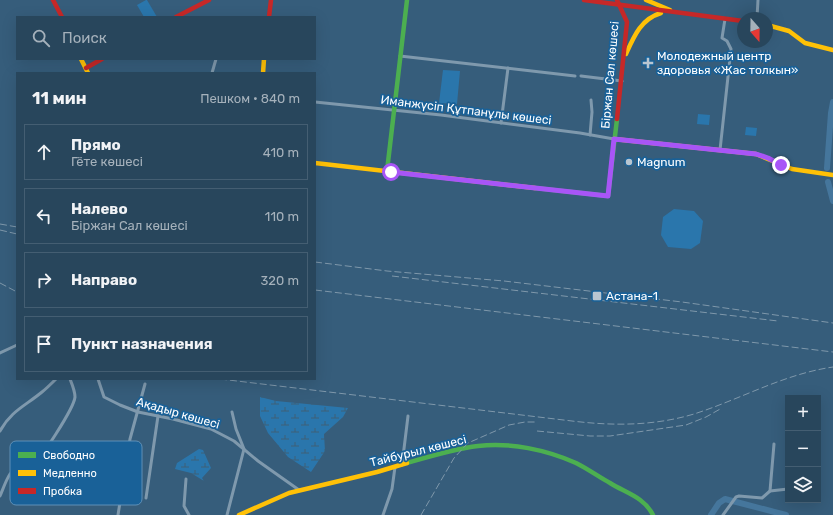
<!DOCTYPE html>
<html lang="ru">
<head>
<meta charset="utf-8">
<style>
	:root { --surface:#28465c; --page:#345065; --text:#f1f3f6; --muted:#a5b1bb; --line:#445e72 }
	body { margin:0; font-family:Rubik,sans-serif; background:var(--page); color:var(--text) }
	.controls { position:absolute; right:12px; bottom:12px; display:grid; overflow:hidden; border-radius:0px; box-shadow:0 4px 16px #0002 }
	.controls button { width:36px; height:36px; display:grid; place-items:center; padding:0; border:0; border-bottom:1px solid var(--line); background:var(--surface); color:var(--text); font:20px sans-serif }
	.compass { position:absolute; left:737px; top:12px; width:36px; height:36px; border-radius:50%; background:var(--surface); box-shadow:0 4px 16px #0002; rotate:160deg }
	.stop { position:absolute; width:12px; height:12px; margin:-9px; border:3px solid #a855f7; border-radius:50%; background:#fff }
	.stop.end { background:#a855f7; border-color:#fff; box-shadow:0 1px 4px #0008 }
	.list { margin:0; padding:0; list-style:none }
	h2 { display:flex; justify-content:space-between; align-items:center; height:52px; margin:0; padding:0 16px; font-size:17px }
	h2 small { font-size:13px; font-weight:400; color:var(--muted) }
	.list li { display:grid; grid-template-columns:26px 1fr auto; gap:12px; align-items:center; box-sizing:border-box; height:56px; margin:0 8px 8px; padding:0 8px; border:1px solid var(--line); border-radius:0px }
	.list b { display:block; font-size:15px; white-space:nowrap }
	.list p { margin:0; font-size:13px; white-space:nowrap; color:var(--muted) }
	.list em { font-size:13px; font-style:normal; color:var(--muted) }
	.icon { flex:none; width:22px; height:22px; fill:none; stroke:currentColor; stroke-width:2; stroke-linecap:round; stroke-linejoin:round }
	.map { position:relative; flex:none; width:833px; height:515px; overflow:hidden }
	.search { position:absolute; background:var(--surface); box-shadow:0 4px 16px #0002; left:16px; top:16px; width:300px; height:44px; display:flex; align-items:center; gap:10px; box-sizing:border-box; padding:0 14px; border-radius:0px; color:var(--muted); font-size:15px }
	.panel { position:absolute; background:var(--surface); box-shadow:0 4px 16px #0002; left:16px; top:72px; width:300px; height:308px; border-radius:0px }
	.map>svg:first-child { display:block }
	.wetland { fill:url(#wetland-marsh) }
	.green { fill:#2a76ac }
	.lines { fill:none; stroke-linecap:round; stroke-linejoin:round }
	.river { stroke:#45769c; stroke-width:6 }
	.street { stroke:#7f99ad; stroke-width:3 }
	.fast { stroke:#4caf50; stroke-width:4.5 }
	.slow { stroke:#ffc107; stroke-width:4.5 }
	.jam { stroke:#c62828; stroke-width:4.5 }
	.rail { stroke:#7f98ab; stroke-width:1; stroke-dasharray:7 3; stroke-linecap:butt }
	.route { stroke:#a855f7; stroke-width:5 }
	.poi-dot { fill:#b9c6d1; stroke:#196198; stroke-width:1.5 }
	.labels { text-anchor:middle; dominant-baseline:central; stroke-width:3.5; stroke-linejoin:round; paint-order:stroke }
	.poi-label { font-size:12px; fill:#fff; stroke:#196198; text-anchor:start }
	.street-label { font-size:12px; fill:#fff; stroke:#196198 }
	.key { fill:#196198; stroke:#5e90b7; stroke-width:1 }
	.key-label { font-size:11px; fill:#fff }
</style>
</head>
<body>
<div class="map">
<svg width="833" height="515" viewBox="0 0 833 515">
	<defs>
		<pattern id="wetland-marsh" width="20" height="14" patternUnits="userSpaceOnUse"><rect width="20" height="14" fill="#2a76ac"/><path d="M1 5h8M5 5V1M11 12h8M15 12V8" fill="none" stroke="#3d5f77"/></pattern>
	</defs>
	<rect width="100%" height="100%" fill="#365d7b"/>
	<g class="wetland">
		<polygon points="260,397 276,401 348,408 343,417 324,434 325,451 311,472 288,457 268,433 260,416"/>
		<polygon points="199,449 203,450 211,468 202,478 204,481 191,473 175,469 177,463"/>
	</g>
	<g class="green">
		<polygon points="146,0 147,0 157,17 144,17 137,5"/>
		<polygon points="443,70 460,71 457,104 439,103"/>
		<polygon points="698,114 710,115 709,125 697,124"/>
		<polygon points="746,127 757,128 756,136 745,135"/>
		<polygon points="674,209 694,211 703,221 700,243 691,249 668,247 661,235 663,217"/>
	</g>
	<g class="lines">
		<g class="river">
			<polyline points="827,168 831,113 833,102"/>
			<polyline points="828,182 833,201"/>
			<polyline points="711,515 719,503 725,499 786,515"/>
		</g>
		<g class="street">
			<polyline points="757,18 758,0"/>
			<polyline points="400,56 575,76"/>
			<polyline points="212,73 216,59"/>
			<polyline points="581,76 622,81"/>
			<polyline points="315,102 441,115 580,133 614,139"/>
			<polyline points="501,123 508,68"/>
			<polyline points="590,135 592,112 591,100"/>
			<polyline points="720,150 731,49 727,41 722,38 725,19"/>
			<polyline points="0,353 17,345"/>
			<polyline points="98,379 104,397 120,405 138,412 173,419 211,429 234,441 258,461 299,490"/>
			<path d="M0 431C11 411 25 406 42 392 47 388 52 383 56 379"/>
			<polyline points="402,465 408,416"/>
			<polyline points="186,479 184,506 189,515"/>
			<polyline points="818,490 819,491"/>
			<polyline points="770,491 788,489"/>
			<path d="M0 496C3 489 6 480 10 474 16 467 24 472 30 468 40 461 74 408 75 397 75 391 72 384 70 379"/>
			<polyline points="146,498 158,416"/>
			<polyline points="118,515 130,439 145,384"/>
			<polyline points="227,515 244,449 236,429 232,412"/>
			<polyline points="383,515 392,489 395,467"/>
			<polyline points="723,515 736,497 739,496 762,498 770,491 774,444"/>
		</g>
		<g class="fast">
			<polyline points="387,171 407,0"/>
			<polyline points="535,188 608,196 617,119"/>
			<path d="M407 463C431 456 454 449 478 446 510 442 547 450 576 463 588 469 599 477 610 483 626 493 644 497 653 515"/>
		</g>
		<g class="slow">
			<polyline points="646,0 670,10"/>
			<polyline points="767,25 789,31 805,43 833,50"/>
			<path d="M626 54C634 36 641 19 661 13"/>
			<polyline points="81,59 88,73"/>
			<polyline points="263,73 264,59"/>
			<polyline points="614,139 756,154 792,169 833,175"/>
			<polyline points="315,163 535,188"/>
			<polyline points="239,515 289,493 377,472 407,463"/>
		</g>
		<g class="jam">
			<polyline points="53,0 62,17"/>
			<polyline points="584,0 743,21"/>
			<polyline points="617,0 627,22 617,119"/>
			<polyline points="176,17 209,0"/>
			<polyline points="269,17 271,0"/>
			<polyline points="86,68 102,59"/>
		</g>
		<g class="rail">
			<polyline points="0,224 17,227"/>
			<polyline points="0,230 17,234"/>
			<polyline points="315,262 387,271 504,281 682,302 833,323"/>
			<polyline points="392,276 778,321"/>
			<polyline points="0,283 17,292"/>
			<polyline points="315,290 833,352"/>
			<path d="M220 379 572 421C613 426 654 426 694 414 741 399 784 374 833 367"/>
			<polyline points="537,431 590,436 610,436 686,425 706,417 722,408"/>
			<polyline points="421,515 454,458 468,443 509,425 525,422 536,422"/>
		</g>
	</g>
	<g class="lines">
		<polyline class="route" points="391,172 608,196 614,139 756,154 768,158 781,165"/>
	</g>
	<g class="poi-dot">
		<path d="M646 57h4v4h4v4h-4v4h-4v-4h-4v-4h4z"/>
		<circle cx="629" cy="162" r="4"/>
		<rect x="592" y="291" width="10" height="10" rx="2"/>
	</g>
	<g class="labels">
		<g class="poi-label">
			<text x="657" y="56">Молодежный центр<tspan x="657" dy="14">здоровья «Жас толкын»</tspan></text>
			<text x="637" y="162">Magnum</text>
			<text x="606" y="296">Астана-1</text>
		</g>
		<g class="street-label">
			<text transform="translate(610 75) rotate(-85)">Біржан Сал көшесі</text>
			<text transform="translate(466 110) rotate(7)">Иманжүсіп Құтпанұлы көшесі</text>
			<text transform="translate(178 413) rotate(16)">Ақадыр көшесі</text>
			<text transform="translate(418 451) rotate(-14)">Тайбурыл көшесі</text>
		</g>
	</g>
	<rect x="10" y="441" width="132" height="64" rx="6" class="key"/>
	<rect x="18" y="452" width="18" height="6" fill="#4caf50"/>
	<rect x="18" y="470" width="18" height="6" fill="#ffc107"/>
	<rect x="18" y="488" width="18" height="6" fill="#c62828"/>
	<g class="key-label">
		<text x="43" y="459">Свободно</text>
		<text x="43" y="477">Медленно</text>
		<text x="43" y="495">Пробка</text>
	</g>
</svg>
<div class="controls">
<button>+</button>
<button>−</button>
<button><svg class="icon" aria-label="layers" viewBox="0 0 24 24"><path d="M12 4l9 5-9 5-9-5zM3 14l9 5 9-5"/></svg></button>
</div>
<svg class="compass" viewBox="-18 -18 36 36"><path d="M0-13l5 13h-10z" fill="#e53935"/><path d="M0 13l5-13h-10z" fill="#a5b1bb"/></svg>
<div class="stop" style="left:391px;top:172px"></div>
<div class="stop end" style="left:781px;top:165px"></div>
<div class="search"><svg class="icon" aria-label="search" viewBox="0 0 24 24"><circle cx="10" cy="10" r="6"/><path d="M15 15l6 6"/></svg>Поиск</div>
<section class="panel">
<h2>11 мин<small>Пешком · 840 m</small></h2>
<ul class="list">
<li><svg class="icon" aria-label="ahead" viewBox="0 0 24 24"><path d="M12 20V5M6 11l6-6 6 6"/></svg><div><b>Прямо</b><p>Гёте көшесі</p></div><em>410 m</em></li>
<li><svg class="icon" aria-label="left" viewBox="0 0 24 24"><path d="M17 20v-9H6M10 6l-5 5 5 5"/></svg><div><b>Налево</b><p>Біржан Сал көшесі</p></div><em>110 m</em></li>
<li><svg class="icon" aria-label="right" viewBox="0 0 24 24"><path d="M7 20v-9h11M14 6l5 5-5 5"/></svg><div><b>Направо</b></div><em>320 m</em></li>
<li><svg class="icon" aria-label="arrive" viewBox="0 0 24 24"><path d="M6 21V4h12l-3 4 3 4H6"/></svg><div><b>Пункт назначения</b></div></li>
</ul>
</section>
</div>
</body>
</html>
